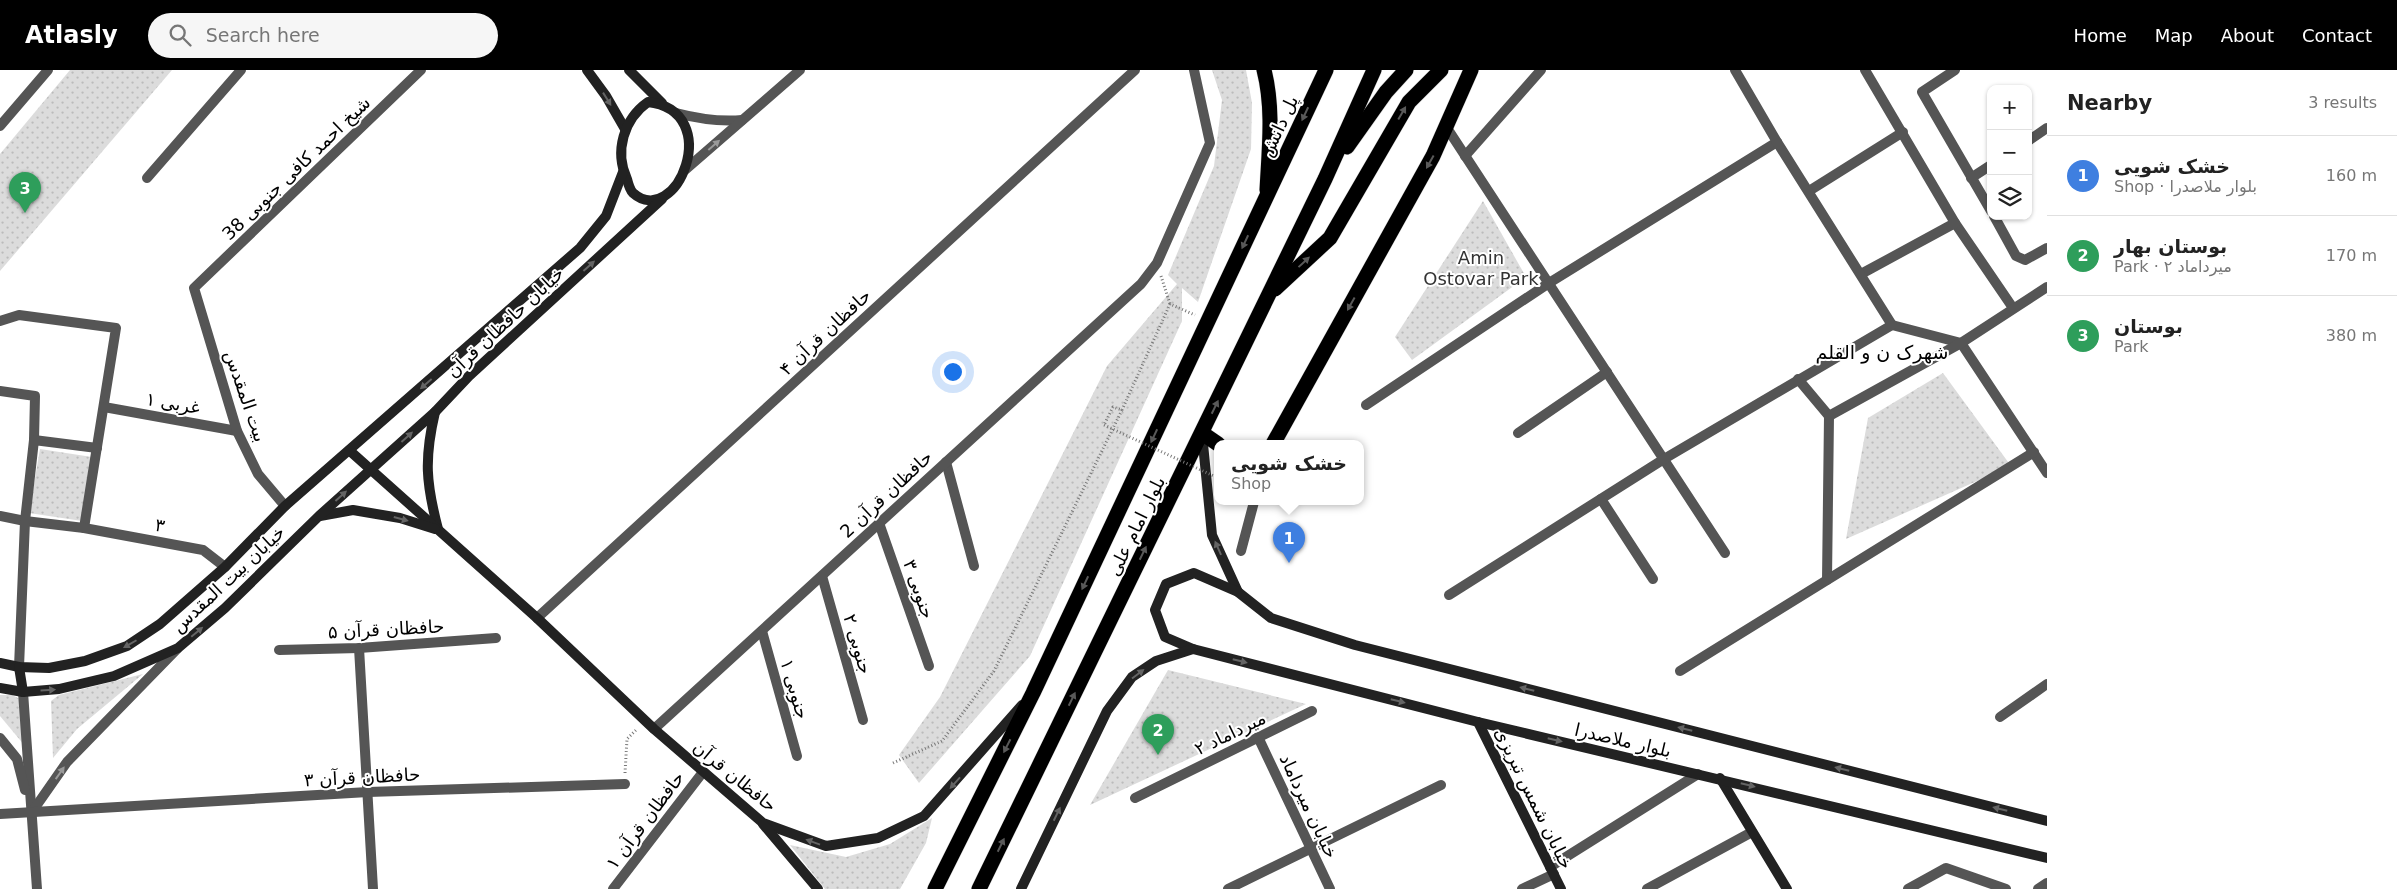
<!DOCTYPE html>
<html lang="en">
<head>
<meta charset="utf-8">
<style>
	:root { --surface:#fff; --page:#f6f6f6; --text:#222; --muted:#767676; --line:#e0e0e0; --accent:#000 }
	body { margin:0; font-family:"DejaVu Sans",Cairo,sans-serif; background:var(--page); color:var(--text) }
	.controls { position:absolute; right:15px; top:15px; display:grid; overflow:hidden; border-radius:10px; box-shadow:0 1px 4px #0004 }
	.controls button { width:45px; height:45px; display:grid; place-items:center; padding:0; border:0; border-bottom:1px solid var(--line); background:var(--surface); color:var(--text); font:25px sans-serif }
	.you { position:absolute; left:952px; top:301px; width:18px; height:18px; margin:-12px; border:4px solid #fff; border-radius:50%; background:#1a73e8; box-shadow:0 0 0 8px #1a73e833 }
	.badge { display:grid; place-items:center; width:32px; height:32px; border-radius:50%; background:var(--accent); color:#fff; font-size:16px; font-weight:700 }
	.pin { position:absolute; translate:-50% -41px; filter:drop-shadow(0 1px 2px #0008) }
	.pin::after { content:''; position:absolute; top:26px; width:18px; height:15px; background:inherit; clip-path:polygon(0 0,100% 0,50% 100%) }
	.popup { position:absolute; left:1214px; top:370px; width:150px; height:65px; box-sizing:border-box; display:grid; place-content:center; border-radius:10px; background:var(--surface); filter:drop-shadow(0 1px 4px #0005); font-size:16px; white-space:nowrap; color:var(--muted) }
	.popup b { font-size:19px; color:var(--text) }
	.popup::after { content:''; position:absolute; left:50%; top:100%; margin-left:-10px; border:10px solid transparent; border-top-color:var(--surface) }
	.list { margin:0; padding:0; list-style:none }
	h2 { display:flex; justify-content:space-between; align-items:center; height:65px; margin:0; padding:0 20px; font-size:21px }
	h2 small { font-size:16px; font-weight:400; color:var(--muted) }
	.list li { display:grid; grid-template-columns:32px 1fr auto; gap:15px; align-items:center; box-sizing:border-box; height:80px; padding:0 20px; border-top:1px solid var(--line) }
	.list b { display:block; font-size:19px; white-space:nowrap }
	.list p { margin:0; font-size:16px; white-space:nowrap; color:var(--muted) }
	.list em { font-size:16px; font-style:normal; color:var(--muted) }
	.icon { flex:none; width:28px; height:28px; fill:none; stroke:currentColor; stroke-width:2; stroke-linecap:round; stroke-linejoin:round }
	.map { position:relative; flex:none; width:2047px; height:819px; overflow:hidden }
	header { display:flex; align-items:center; gap:30px; box-sizing:border-box; height:70px; padding:0 25px; background:var(--accent); color:#fff }
	header strong { font-size:24px }
	nav { display:flex; gap:28px; margin-inline-start:auto; font-size:18px }
	.search { width:350px; height:45px; background:var(--page); display:flex; align-items:center; gap:12px; box-sizing:border-box; padding:0 18px; border-radius:28px; color:var(--muted); font-size:19px }
	main { display:flex }
	aside { flex:1; background:var(--surface) }
	.map>svg:first-child { display:block }
	.grass { fill:url(#grass-dots) }
	.lines { fill:none; stroke-linecap:round; stroke-linejoin:round }
	.highway-casing { stroke:#dbdbdb; stroke-width:16 }
	.path { stroke:#777; stroke-width:3; stroke-dasharray:1 2.5; stroke-linecap:butt }
	.street { stroke:#555; stroke-width:10 }
	.secondary { stroke:#222; stroke-width:10 }
	.highway { stroke:#000; stroke-width:15 }
	.path-bridge { stroke:#777; stroke-width:3; stroke-dasharray:1 2.5; stroke-linecap:butt }
	.oneway { fill:#646464 }
	.oneway2 { fill:#595959 }
	.oneway3 { fill:#999 }
	.labels { text-anchor:middle; dominant-baseline:central; stroke-width:4; stroke-linejoin:round; paint-order:stroke }
	.street-label { font-size:18px; fill:#000; stroke:#fff }
	.park-label { font-size:18px; fill:#333; stroke:#fff }
	.neighbourhood-label { font-size:19px; fill:#000; stroke:#fff }
</style>
</head>
<body>
<header>
<strong>Atlasly</strong>
<div class="search"><svg class="icon" aria-label="search" viewBox="0 0 24 24"><circle cx="10" cy="10" r="6"/><path d="M15 15l6 6"/></svg>Search here</div>
<nav><a>Home</a><a>Map</a><a>About</a><a>Contact</a></nav>
</header>
<main>
<div class="map">
<svg width="2047" height="819" viewBox="0 0 2047 819">
	<defs>
		<pattern id="grass-dots" width="8" height="8" patternUnits="userSpaceOnUse" patternTransform="scale(1.25)"><rect width="8" height="8" fill="#dcdcdc"/><path d="M2 2h.1M6 6h.1" fill="none" stroke="#bbb" stroke-width="1.8" stroke-linecap="round"/></pattern>
	</defs>
	<rect width="100%" height="100%" fill="#fff"/>
	<g class="grass">
		<polygon points="70,0 172,0 0,201 0,84"/>
		<polygon points="1212,0 1246,0 1252,33 1251,79 1198,232 1182,218 1182,251 1030,586 919,713 899,685 940,627 1107,296 1177,214 1168,205 1214,96 1222,30"/>
		<polygon points="1483,131 1526,207 1412,290 1395,267"/>
		<polygon points="1943,303 2011,396 1846,469 1868,348"/>
		<polygon points="40,379 92,387 82,451 29,443"/>
		<polygon points="1168,600 1306,634 1090,735"/>
		<polygon points="143,604 77,659 53,688 51,631 59,625"/>
		<polygon points="0,625 12,625 22,630 25,676 0,646"/>
		<polygon points="932,748 926,773 900,819 825,819 790,775 846,787 890,774"/>
	</g>
	<g class="lines">
		<defs>
			<g id="highway">
				<path d="M1264 0C1274 39 1269 80 1267 120"/>
				<polyline points="1347,77 1386,22 1406,0"/>
				<polyline points="1275,219 1330,168 1409,32 1441,0"/>
				<polyline points="1202,363 1218,374"/>
				<polyline points="1273,374 1433,86 1471,0"/>
				<polyline points="935,819 1033,623 1326,0"/>
				<polyline points="979,819 1325,109 1374,0"/>
			</g>
		</defs>
		<use href="#highway" class="highway-casing"/>
		<g class="path">
			<polyline points="1161,206 1170,234"/>
			<polyline points="1122,340 1170,234 1195,245"/>
			<polyline points="893,693 942,671 994,601 1122,340 1113,337 1104,355"/>
			<polyline points="625,703 627,669 637,659"/>
		</g>
		<g class="street">
			<polyline points="1865,0 1955,153 2013,238"/>
			<polyline points="1955,0 1922,22 1991,141"/>
			<path d="M676 43C699 49 719 52 742 50"/>
			<polyline points="0,56 48,0"/>
			<polyline points="1447,58 1725,483"/>
			<polyline points="2028,71 2047,58"/>
			<polyline points="1465,86 1541,0"/>
			<polyline points="685,100 800,0"/>
			<polyline points="147,108 241,0"/>
			<polyline points="1971,108 1991,95"/>
			<polyline points="1809,121 1903,62"/>
			<polyline points="1994,146 2016,186 2025,190 2047,178"/>
			<polyline points="1861,204 1955,153"/>
			<polyline points="0,251 19,245 116,258 84,458"/>
			<polyline points="1892,255 1961,273 2047,403"/>
			<polyline points="1798,309 1829,346 1827,510"/>
			<polyline points="0,321 35,326 34,370"/>
			<polyline points="1366,335 1549,213 1777,72"/>
			<polyline points="104,337 237,361"/>
			<polyline points="1829,346 1961,273 2047,217"/>
			<polyline points="1518,363 1607,302"/>
			<polyline points="946,392 974,496"/>
			<polyline points="1601,429 1653,509"/>
			<polyline points="285,436 258,404 237,361 194,218 421,0"/>
			<polyline points="0,446 25,451 84,458 203,480 225,497"/>
			<polyline points="879,453 929,596"/>
			<polyline points="1241,481 1254,432"/>
			<polyline points="822,506 863,650"/>
			<polyline points="1449,525 1664,389 1892,255 1777,72 1735,0"/>
			<polyline points="537,548 1135,0"/>
			<polyline points="762,561 797,686"/>
			<polyline points="359,578 373,819"/>
			<polyline points="279,580 359,578 496,568"/>
			<polyline points="19,597 25,451 34,370 97,378"/>
			<polyline points="1680,601 2034,382"/>
			<polyline points="23,622 37,819"/>
			<polyline points="2000,647 2047,614"/>
			<polyline points="654,659 1141,214 1157,193 1210,73 1194,0"/>
			<polyline points="1258,667 1330,819"/>
			<polyline points="0,668 17,689 25,720"/>
			<polyline points="1135,728 1312,641"/>
			<polyline points="32,742 67,692 177,579"/>
			<polyline points="0,744 368,722 625,714"/>
			<polyline points="1550,797 1698,704"/>
			<polyline points="613,819 703,702"/>
			<polyline points="1228,819 1441,715"/>
			<polyline points="1522,819 1554,804"/>
			<polyline points="1647,819 1752,762"/>
			<polyline points="1908,819 1946,798 2006,819"/>
			<polyline points="2038,819 2047,813"/>
		</g>
		<g class="secondary">
			<polyline points="587,0 606,26 625,59"/>
			<polyline points="629,0 662,33"/>
			<path d="M648 32C726 41 676 161 633 123 630 120 628 113 627 109 614 81 624 49 648 32Z"/>
			<path d="M435 342C424 389 426 413 438 459"/>
			<polyline points="1202,364 1212,465 1238,522"/>
			<polyline points="350,381 537,548 654,659 763,753 826,776 878,768 924,746 1022,635"/>
			<polyline points="320,446 353,440 400,448 435,459"/>
			<polyline points="0,593 19,597 49,598 85,591 127,576 160,554 225,497 285,436 580,178 606,146 623,102"/>
			<polyline points="19,597 23,622"/>
			<polyline points="0,618 23,622 59,619 114,606 178,578 225,538 319,446 435,342 469,306 662,129"/>
			<polyline points="1478,652 1561,819"/>
			<polyline points="1720,708 1787,819"/>
			<polyline points="2047,751 1355,575 1271,548 1238,522 1194,503 1166,514 1155,540 1165,567 1193,579 1478,652 2047,788"/>
			<polyline points="763,754 818,819"/>
			<polyline points="1021,819 1107,641 1132,607 1156,591 1193,579"/>
		</g>
		<use href="#highway" class="highway"/>
		<polyline class="path-bridge" points="1104,355 1218,408"/>
	</g>
	<defs><path id="oneway-solid" d="M-6-.8H1V-3.2L6.5 0L1 3.2V.8H-6Z" transform="scale(1.25)"/></defs>
	<g class="oneway">
		<use href="#oneway-solid" transform="translate(607 29) rotate(58)"/>
		<use href="#oneway-solid" transform="translate(589 196) rotate(-42)"/>
		<use href="#oneway-solid" transform="translate(426 314) rotate(139)"/>
		<use href="#oneway-solid" transform="translate(407 367) rotate(-42)"/>
		<use href="#oneway-solid" transform="translate(341 426) rotate(-42)"/>
		<use href="#oneway-solid" transform="translate(401 449) rotate(15)"/>
		<use href="#oneway-solid" transform="translate(1218 478) rotate(-114)"/>
		<use href="#oneway-solid" transform="translate(197 562) rotate(-40)"/>
		<use href="#oneway-solid" transform="translate(130 574) rotate(150)"/>
		<use href="#oneway-solid" transform="translate(1240 591) rotate(14)"/>
		<use href="#oneway-solid" transform="translate(1138 604) rotate(-37)"/>
		<use href="#oneway-solid" transform="translate(1527 619) rotate(-166)"/>
		<use href="#oneway-solid" transform="translate(48 620) rotate(-4)"/>
		<use href="#oneway-solid" transform="translate(1398 631) rotate(14)"/>
		<use href="#oneway-solid" transform="translate(1685 659) rotate(-166)"/>
		<use href="#oneway-solid" transform="translate(1555 670) rotate(13)"/>
		<use href="#oneway-solid" transform="translate(1842 699) rotate(-166)"/>
		<use href="#oneway-solid" transform="translate(955 713) rotate(132)"/>
		<use href="#oneway-solid" transform="translate(1748 715) rotate(14)"/>
		<use href="#oneway-solid" transform="translate(2000 739) rotate(-166)"/>
		<use href="#oneway-solid" transform="translate(1057 744) rotate(-64)"/>
		<use href="#oneway-solid" transform="translate(813 772) rotate(-160)"/>
	</g>
	<g class="oneway2">
		<use href="#oneway-solid" transform="translate(1402 43) rotate(-60)"/>
		<use href="#oneway-solid" transform="translate(1305 44) rotate(115)"/>
		<use href="#oneway-solid" transform="translate(1430 92) rotate(119)"/>
		<use href="#oneway-solid" transform="translate(1245 172) rotate(115)"/>
		<use href="#oneway-solid" transform="translate(1304 192) rotate(-43)"/>
		<use href="#oneway-solid" transform="translate(1351 234) rotate(119)"/>
		<use href="#oneway-solid" transform="translate(1215 337) rotate(-64)"/>
		<use href="#oneway-solid" transform="translate(1154 366) rotate(115)"/>
		<use href="#oneway-solid" transform="translate(1143 483) rotate(-64)"/>
		<use href="#oneway-solid" transform="translate(1085 513) rotate(115)"/>
		<use href="#oneway-solid" transform="translate(1072 629) rotate(-64)"/>
		<use href="#oneway-solid" transform="translate(1007 676) rotate(117)"/>
		<use href="#oneway-solid" transform="translate(1001 775) rotate(-64)"/>
	</g>
	<g class="oneway3">
		<use href="#oneway-solid" transform="translate(714 75) rotate(-41)"/>
		<use href="#oneway-solid" transform="translate(60 703) rotate(-55)"/>
	</g>
	<g class="labels">
		<g class="street-label">
			<text transform="translate(1279 56) rotate(-65)">پل دانش</text>
			<text transform="translate(296 98) rotate(-44)">شیخ احمد کافی جنوبی 38</text>
			<text transform="translate(505 252) rotate(-43)">خیابان حافظان قرآن</text>
			<text transform="translate(825 262) rotate(-43)">حافظان قرآن ۴</text>
			<text transform="translate(246 326) rotate(71)">بیت المقدس</text>
			<text transform="translate(173 333) rotate(10)">۱ غربی</text>
			<text transform="translate(886 424) rotate(-43)">حافظان قرآن 2</text>
			<text transform="translate(160 455) rotate(11)">۳</text>
			<text transform="translate(1136 456) rotate(-64)">بلوار امام علی</text>
			<text transform="translate(228 509) rotate(-43)">خیابان بیت المقدس</text>
			<text transform="translate(919 519) rotate(71)">جنوبی ۳</text>
			<text transform="translate(386 559) rotate(-3)">حافظان قرآن ۵</text>
			<text transform="translate(858 574) rotate(74)">جنوبی ۲</text>
			<text transform="translate(795 619) rotate(74)">جنوبی ۱</text>
			<text transform="translate(1230 663) rotate(-26)">میرداماد ۲</text>
			<text transform="translate(1623 670) rotate(13)">بلوار ملاصدرا</text>
			<text transform="translate(735 706) rotate(39)">حافظان قرآن</text>
			<text transform="translate(362 707) rotate(-3)">حافظان قرآن ۳</text>
			<text transform="translate(1534 728) rotate(64)">خیابان شمس تبریزی</text>
			<text transform="translate(1309 736) rotate(65)">خیابان میرداماد</text>
			<text transform="translate(645 750) rotate(-53)">حافظان قرآن ۱</text>
		</g>
		<g class="park-label">
			<text x="1481" y="187">Amin<tspan x="1481" dy="21">Ostovar Park</tspan></text>
		</g>
		<g class="neighbourhood-label">
			<text x="1882" y="282">شهرک ن و القلم</text>
		</g>
	</g>
</svg>
<div class="controls">
<button>+</button>
<button>−</button>
<button><svg class="icon" aria-label="layers" viewBox="0 0 24 24"><path d="M12 4l9 5-9 5-9-5zM3 14l9 5 9-5"/></svg></button>
</div>
<div class="you"></div>
<div class="pin badge" style="left:1289px;top:493px;background:#3f7fe0">1</div>
<div class="popup"><b>خشک شویی</b>Shop</div>
<div class="pin badge" style="left:1158px;top:685px;background:#2e9e5b">2</div>
<div class="pin badge" style="left:25px;top:143px;background:#2e9e5b">3</div>
</div>
<aside>
<h2>Nearby<small>3 results</small></h2>
<ul class="list">
<li><span class="badge" style="background:#3f7fe0">1</span><div><b>خشک شویی</b><p>Shop · بلوار ملاصدرا</p></div><em>160 m</em></li>
<li><span class="badge" style="background:#2e9e5b">2</span><div><b>بوستان بهار</b><p>Park · میرداماد ۲</p></div><em>170 m</em></li>
<li><span class="badge" style="background:#2e9e5b">3</span><div><b>بوستان</b><p>Park</p></div><em>380 m</em></li>
</ul>
</aside>
</main>
</body>
</html>
